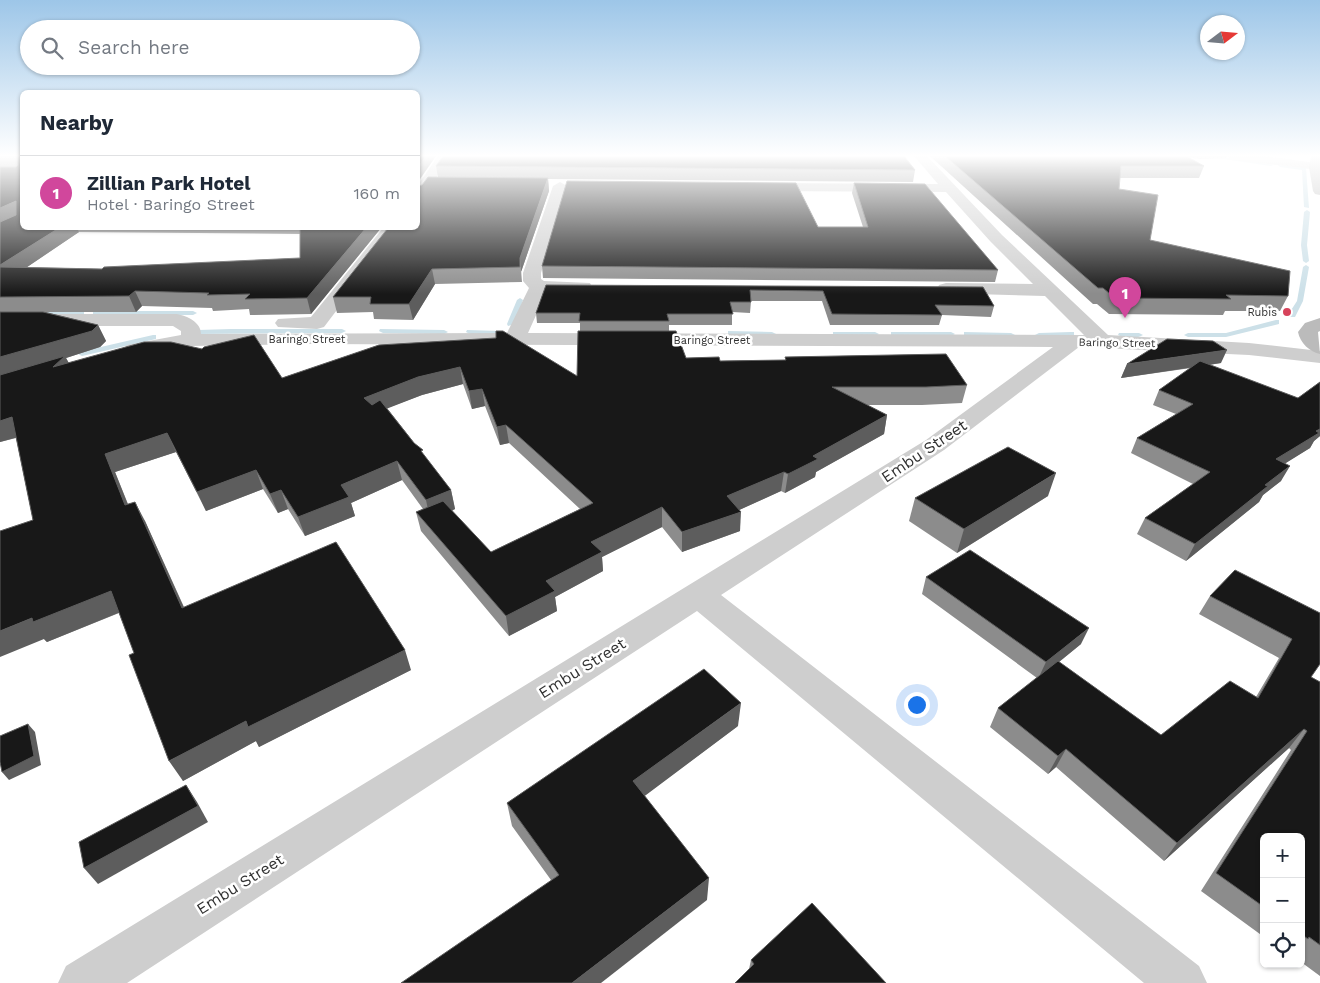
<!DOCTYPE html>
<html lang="en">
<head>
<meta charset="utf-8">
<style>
	:root { --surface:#fff; --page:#f6f6f7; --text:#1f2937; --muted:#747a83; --line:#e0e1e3; --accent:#d7435b }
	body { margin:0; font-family:"Work Sans",sans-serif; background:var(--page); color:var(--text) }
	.controls { position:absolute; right:15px; bottom:15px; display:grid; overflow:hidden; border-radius:8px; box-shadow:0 1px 4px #0004 }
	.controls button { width:45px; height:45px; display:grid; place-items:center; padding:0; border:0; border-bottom:1px solid var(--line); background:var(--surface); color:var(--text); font:25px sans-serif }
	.compass { position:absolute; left:1200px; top:15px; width:45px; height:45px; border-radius:50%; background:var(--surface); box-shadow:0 1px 4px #0004; rotate:74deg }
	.you { position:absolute; left:916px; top:704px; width:18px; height:18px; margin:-12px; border:4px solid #fff; border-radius:50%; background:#1a73e8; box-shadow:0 0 0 8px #1a73e833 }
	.badge { display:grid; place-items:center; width:32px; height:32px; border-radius:50%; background:var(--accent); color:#fff; font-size:16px; font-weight:700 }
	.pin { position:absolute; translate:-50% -41px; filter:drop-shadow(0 1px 2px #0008) }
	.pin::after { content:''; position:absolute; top:26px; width:18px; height:15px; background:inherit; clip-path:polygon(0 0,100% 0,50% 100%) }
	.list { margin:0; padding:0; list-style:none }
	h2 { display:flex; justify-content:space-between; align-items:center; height:65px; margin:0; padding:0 20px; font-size:21px }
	h2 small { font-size:16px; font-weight:400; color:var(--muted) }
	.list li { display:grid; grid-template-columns:32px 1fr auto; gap:15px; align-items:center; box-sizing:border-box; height:75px; padding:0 20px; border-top:1px solid var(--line) }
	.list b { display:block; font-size:19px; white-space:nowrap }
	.list p { margin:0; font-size:16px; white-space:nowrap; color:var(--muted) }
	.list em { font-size:16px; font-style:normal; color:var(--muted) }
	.icon { flex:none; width:28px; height:28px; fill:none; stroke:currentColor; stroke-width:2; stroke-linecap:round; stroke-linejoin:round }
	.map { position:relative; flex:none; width:1320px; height:983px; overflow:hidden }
	.search { position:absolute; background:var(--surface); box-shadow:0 1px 4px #0004; left:20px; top:20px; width:400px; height:55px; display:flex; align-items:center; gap:12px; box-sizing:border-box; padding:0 18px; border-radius:28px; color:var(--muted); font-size:19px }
	.panel { position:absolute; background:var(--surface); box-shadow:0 1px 4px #0004; left:20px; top:90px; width:400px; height:140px; border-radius:8px }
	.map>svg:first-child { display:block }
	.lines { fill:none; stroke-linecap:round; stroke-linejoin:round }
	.stream { fill:#cce0e8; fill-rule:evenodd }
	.street { fill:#cecece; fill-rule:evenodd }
	.secondary { fill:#bbb; fill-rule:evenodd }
	.wall { fill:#8c8c8c; fill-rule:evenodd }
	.shaded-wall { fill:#5d5d5d }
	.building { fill:#181818; stroke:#5d5d5d }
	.poi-dot { fill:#d7435b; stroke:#fff; stroke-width:2 }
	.labels { text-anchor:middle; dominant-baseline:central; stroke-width:5; stroke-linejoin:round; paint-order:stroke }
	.far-poi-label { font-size:11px; fill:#313131; stroke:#fff; text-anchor:end }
	.far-street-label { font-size:11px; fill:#313131; stroke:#fff }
	.near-street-label { font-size:16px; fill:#313131; stroke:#fff }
</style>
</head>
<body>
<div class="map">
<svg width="1320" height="983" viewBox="0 0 1320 983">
	<rect width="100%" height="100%" fill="#fff"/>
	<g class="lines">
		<g class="stream">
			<polygon points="1202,156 1217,156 1273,165 1271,166"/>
			<polygon points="1278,165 1306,168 1309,208 1304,207 1302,170 1280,167"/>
			<polygon points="1307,210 1310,212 1307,245 1309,261 1306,263 1303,261 1301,245 1304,212"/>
			<polygon points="1306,265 1309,267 1303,301 1295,317 1289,317 1288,315 1297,301 1303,267"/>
			<polygon points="520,298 523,300 515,324 508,326 507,324 517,300"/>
			<polygon points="81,311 84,311 84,315 45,316 41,314 45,312"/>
			<polygon points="93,311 193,311 197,313 193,315 93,315"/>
			<polygon points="1276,320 1279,320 1279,324 1226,337 1188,337 1184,335 1188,333 1226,333"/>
			<polygon points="231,329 342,329 346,331 342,333 198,334 194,332 198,330"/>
			<polygon points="380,329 444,330 448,332 444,334 383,333 379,331"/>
			<polygon points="467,330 501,331 505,333 501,335 470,334 466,332"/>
			<polygon points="728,331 772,332 776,334 772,336 731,335 728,335"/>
			<polygon points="833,332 875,332 879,334 875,336 833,336"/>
			<polygon points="891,332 951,332 955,334 951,336 891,336"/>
			<polygon points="964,332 1011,333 1015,335 1011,337 967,336 964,336"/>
			<polygon points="1071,332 1074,332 1074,336 1039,337 1035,335 1039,333"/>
			<path d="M1119 333H1139L1143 335C1137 339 1124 339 1118 335Z"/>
			<polygon points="153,335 156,335 156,339 82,356 78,354 79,352"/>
		</g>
		<g class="street">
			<polygon points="438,156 451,156 423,197 418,198 418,185"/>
			<path d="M914 156H927L1002 235 1108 335 1249 343 1320 351V363L1249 355 1079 347 944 450 721 595 1199 966 1207 983H1144L697 611 127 983H58L66 966 926 440 1053 347 306 344 191 346 134 355 127 353 123 349 127 345 181 335V331L173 326H0V314H177C187 316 201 322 201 334L507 333 529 288 523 281V273L553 186 560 182 567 186 541 273V279L544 281 590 283 592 287 590 291 546 293 528 333 1084 335 1045 296 939 293 937 289 939 285 946 283 1033 284 990 241 946 192 760 191 753 187 760 183 938 184Z"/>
			<polygon points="1226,156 1264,156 1316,163 1320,164 1320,170 1232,160"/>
			<polygon points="383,228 399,228 324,327 317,329 278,327 275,323 278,319 311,317"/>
		</g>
		<g class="secondary">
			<polygon points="1311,156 1320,156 1320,195 1315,194 1313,191 1309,167"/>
			<path d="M1320 318V331L1318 332 1320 354C1310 352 1300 343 1298 332L1305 323Z"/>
		</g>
	</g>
	<g class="wall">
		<path d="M0 156H22V228H381L311 314 250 315 249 309 213 311 212 308 142 306 136 312H46L98 325 106 341 100 347 66 358 69 363 282 378 379 345 577 376 580 331V323H537L536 313 546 285 983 287 994 306 991 317 942 315 939 325H830L822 301H751L750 313 732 312V325H669V331L686 358 720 361 785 360V357L967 385 962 403 922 405H867L887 415 884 434 816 472 815 477 785 493 781 491 739 510 740 531 682 552 662 527 602 557 603 571 555 597 557 611 509 636 421 531 416 512 423 509 402 480 351 503 355 516 305 536 288 509 278 513 263 489 206 511 176 452 115 472 128 504 145 521 184 607 411 670 259 747 256 741 183 781 119 613 47 642 44 639 33 520 16 438 0 442ZM79 232 300 234V258L102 269 27 267ZM463 384 472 409 485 406 500 445 509 443 580 509 491 552 452 511 455 509 451 490 387 408 422 395Z"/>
		<polygon points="930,156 1227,156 1226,158 1200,159 1187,157 1204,166 1199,178 1120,178 1119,189 1150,240 1288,296 1280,311 1225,311 1223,315 1109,314 1097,304 1093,304"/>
		<polygon points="436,166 915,170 913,182 548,179 549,191 521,272 522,282 435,284 413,320 374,319 373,312 337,313 333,297 422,185 438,177"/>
		<polygon points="854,183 998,270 995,282 543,278 542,266 818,227 863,227 852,193"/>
		<polygon points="1221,363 1209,365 1298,398 1320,382 1320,436 1314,441 1310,448 1285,463 1281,481 1263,495 1259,502 1186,561 1137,534 1145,518 1193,484 1131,453 1137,438 1176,414 1153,405 1159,390 1191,368 1121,378 1127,364"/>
		<polygon points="1048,496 957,553 909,521 915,498"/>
		<polygon points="926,577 1081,644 1059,662 1161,735 1256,697 1279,658 1199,614 1210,596 1320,613 1311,677 1320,682 1320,976 1301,962 1301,837 1264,837 1264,937 1201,891 1291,750 1289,748 1164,861 1056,767 1048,774 990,727 998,708 1037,678 922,594"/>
		<polygon points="738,726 644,796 707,900 551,880 512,826 507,803"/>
		<polygon points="751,960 886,983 749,969"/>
	</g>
	<g class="shaded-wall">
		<polygon points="426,156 436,156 418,182 418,167"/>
		<polygon points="548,178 549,191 521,272 522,282 520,258"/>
		<polygon points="16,201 22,214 0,225 0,208"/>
		<polygon points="59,228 77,228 79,232 5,282 0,272 0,265"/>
		<polygon points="366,228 381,228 311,314 307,298"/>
		<polygon points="432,269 435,284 413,320 409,304"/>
		<polygon points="135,291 142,306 136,312 129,296"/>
		<polygon points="98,325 106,341 100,347 66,358 74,373 0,377 0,357"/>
		<polygon points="1227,350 1221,363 1121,378 1127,364"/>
		<polygon points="460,367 463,384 422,395 368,416 364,398 418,377"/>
		<polygon points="482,389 485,406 472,409 469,391"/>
		<polygon points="887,415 884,434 816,472 815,477 785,493 788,474 813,456"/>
		<polygon points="12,417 22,436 0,442 0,421"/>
		<polygon points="506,425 509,443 500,445 497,427"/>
		<polygon points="1320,429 1320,436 1314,441 1310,448 1267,475 1276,459"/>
		<polygon points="167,433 176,452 115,472 136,525 125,505 105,454"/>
		<polygon points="397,461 402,480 351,503 355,516 305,536 298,517 341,485"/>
		<polygon points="1290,466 1281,481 1263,495 1259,502 1186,561 1195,544 1265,485"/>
		<polygon points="256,470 263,489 206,511 197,492"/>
		<polygon points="784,472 781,491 726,516 727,496"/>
		<polygon points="1056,473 1048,496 957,553 964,529"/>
		<polygon points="281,490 288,509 278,513 270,494"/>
		<polygon points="451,490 455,509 430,519 426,500"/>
		<polygon points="135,502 145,521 193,628 182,608"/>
		<polygon points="662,507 662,527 602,557 603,571 555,597 557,611 509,636 506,616 591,542"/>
		<polygon points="741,512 740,531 682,552 682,532"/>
		<polygon points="111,591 123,611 47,642 44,639 0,657 0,631 32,618"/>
		<polygon points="1089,628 1081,644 1038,679 1046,662"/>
		<polygon points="405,650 411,670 259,747 256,741 183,781 169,761 246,721"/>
		<polygon points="741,703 738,726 634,804 633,781"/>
		<polygon points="28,724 35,732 41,765 9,780 2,772"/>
		<polygon points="1304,729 1289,748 1164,861 1177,843"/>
		<polygon points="1066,749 1056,767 1048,774 1058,756"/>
		<polygon points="186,785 197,802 208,822 98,884 84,868"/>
		<polygon points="709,878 707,900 601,983 572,983"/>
	</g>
	<g class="building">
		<polygon points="17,156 22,156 22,228 59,228 0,265 0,222 16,215 16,201 0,208 0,167 16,167 18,165"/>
		<polygon points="418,156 426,156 418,167"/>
		<polygon points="443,156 904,156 915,170 436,166"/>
		<polygon points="945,156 1186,156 1204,166 1121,166 1119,189 1158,195 1150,240 1290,271 1288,296 1226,295 1231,299 1115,298 1103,288 1098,288"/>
		<polygon points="428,177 548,178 520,258 520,267 432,269 409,304 370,304 371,297 333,297 388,228 418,228 418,186 422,185"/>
		<polygon points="567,181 796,183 818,227 868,227 854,183 925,184 998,270 542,266"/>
		<polygon points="300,228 366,228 307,298 245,299 250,294 207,295 209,293 135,291 129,296 0,297 0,267 102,269 104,267 300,258"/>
		<polygon points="546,285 983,287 994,306 935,305 942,315 832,314 823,291 750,290 751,302 730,302 733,314 667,314 669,321 579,321 580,313 536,313"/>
		<polygon points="0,312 43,312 98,325 92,331 0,357"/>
		<polygon points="496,331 503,331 577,376 578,331 676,331 686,358 719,357 720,361 786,360 785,357 946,354 967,385 926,387 832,387 887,415 813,456 818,459 788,474 784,472 727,496 741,512 682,532 662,507 591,542 602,552 546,581 555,591 506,616 416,512 443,501 491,552 593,503 506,425 497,427 482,389 469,391 460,367 418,377 364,398 372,405 380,400 414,443 423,450 421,451 451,490 426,500 397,461 341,485 349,497 298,517 281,490 270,494 256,470 197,492 167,433 105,454 125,505 135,502 182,608 336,542 405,650 248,727 246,721 169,761 129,655 134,653 111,591 33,622 32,618 0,631 0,531 33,520 12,417 0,421 0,375 65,356 53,367 144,342 171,342 202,349 204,347 254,335 282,378 379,345 496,338"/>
		<polygon points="1167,339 1213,341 1227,350 1127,364"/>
		<polygon points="1200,361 1298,398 1320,382 1320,429 1316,431 1319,433 1276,459 1290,466 1265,485 1268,486 1195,544 1145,518 1210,472 1137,438 1193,404 1159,390"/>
		<polygon points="1008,447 1056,473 964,529 915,498"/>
		<polygon points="970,550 1089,628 1046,662 926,577"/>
		<polygon points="1235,570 1320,613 1320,664 1311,677 1320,682 1320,945 1309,937 1308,939 1301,934 1301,837 1264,837 1264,907 1216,873 1307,731 1304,729 1177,843 1066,749 1058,756 998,708 1058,661 1161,735 1230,681 1258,698 1292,639 1210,596"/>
		<polygon points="704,669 741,703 633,781 709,878 572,983 401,983 559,875 507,803"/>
		<polygon points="28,724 34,756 2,772 0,762 0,736"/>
		<polygon points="186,785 198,806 84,868 79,842"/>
		<polygon points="812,903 886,983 735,983 754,964 751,960"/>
	</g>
	<linearGradient id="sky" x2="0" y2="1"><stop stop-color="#9dc6e8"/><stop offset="0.53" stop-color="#fff"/><stop offset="1" stop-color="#fff" stop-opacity="0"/></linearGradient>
	<rect width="1320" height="294" fill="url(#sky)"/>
	<circle class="poi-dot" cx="1287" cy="312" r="5"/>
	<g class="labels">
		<g class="far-poi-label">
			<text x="1277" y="312">Rubis</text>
		</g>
		<g class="far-street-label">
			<text x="307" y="339">Baringo Street</text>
			<text x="712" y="340">Baringo Street</text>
			<text transform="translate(1117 343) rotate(1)">Baringo Street</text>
		</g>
		<g class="near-street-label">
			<text transform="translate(924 451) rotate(-34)">Embu Street</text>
			<text transform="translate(582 668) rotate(-32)">Embu Street</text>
			<text transform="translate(240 884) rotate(-32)">Embu Street</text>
		</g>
	</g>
</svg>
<div class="controls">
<button>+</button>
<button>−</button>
<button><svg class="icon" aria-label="locate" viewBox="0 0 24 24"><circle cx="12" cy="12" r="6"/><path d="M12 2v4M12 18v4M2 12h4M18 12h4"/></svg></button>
</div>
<svg class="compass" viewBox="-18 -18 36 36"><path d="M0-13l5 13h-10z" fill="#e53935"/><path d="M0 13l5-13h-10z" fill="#747a83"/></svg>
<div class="you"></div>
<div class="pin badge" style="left:1125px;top:318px;background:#d1479c">1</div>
<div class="search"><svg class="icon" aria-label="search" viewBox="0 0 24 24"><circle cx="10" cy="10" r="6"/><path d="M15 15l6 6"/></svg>Search here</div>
<section class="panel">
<h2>Nearby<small></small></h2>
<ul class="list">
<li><span class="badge" style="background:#d1479c">1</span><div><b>Zillian Park Hotel</b><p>Hotel · Baringo Street</p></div><em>160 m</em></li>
</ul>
</section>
</div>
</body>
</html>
